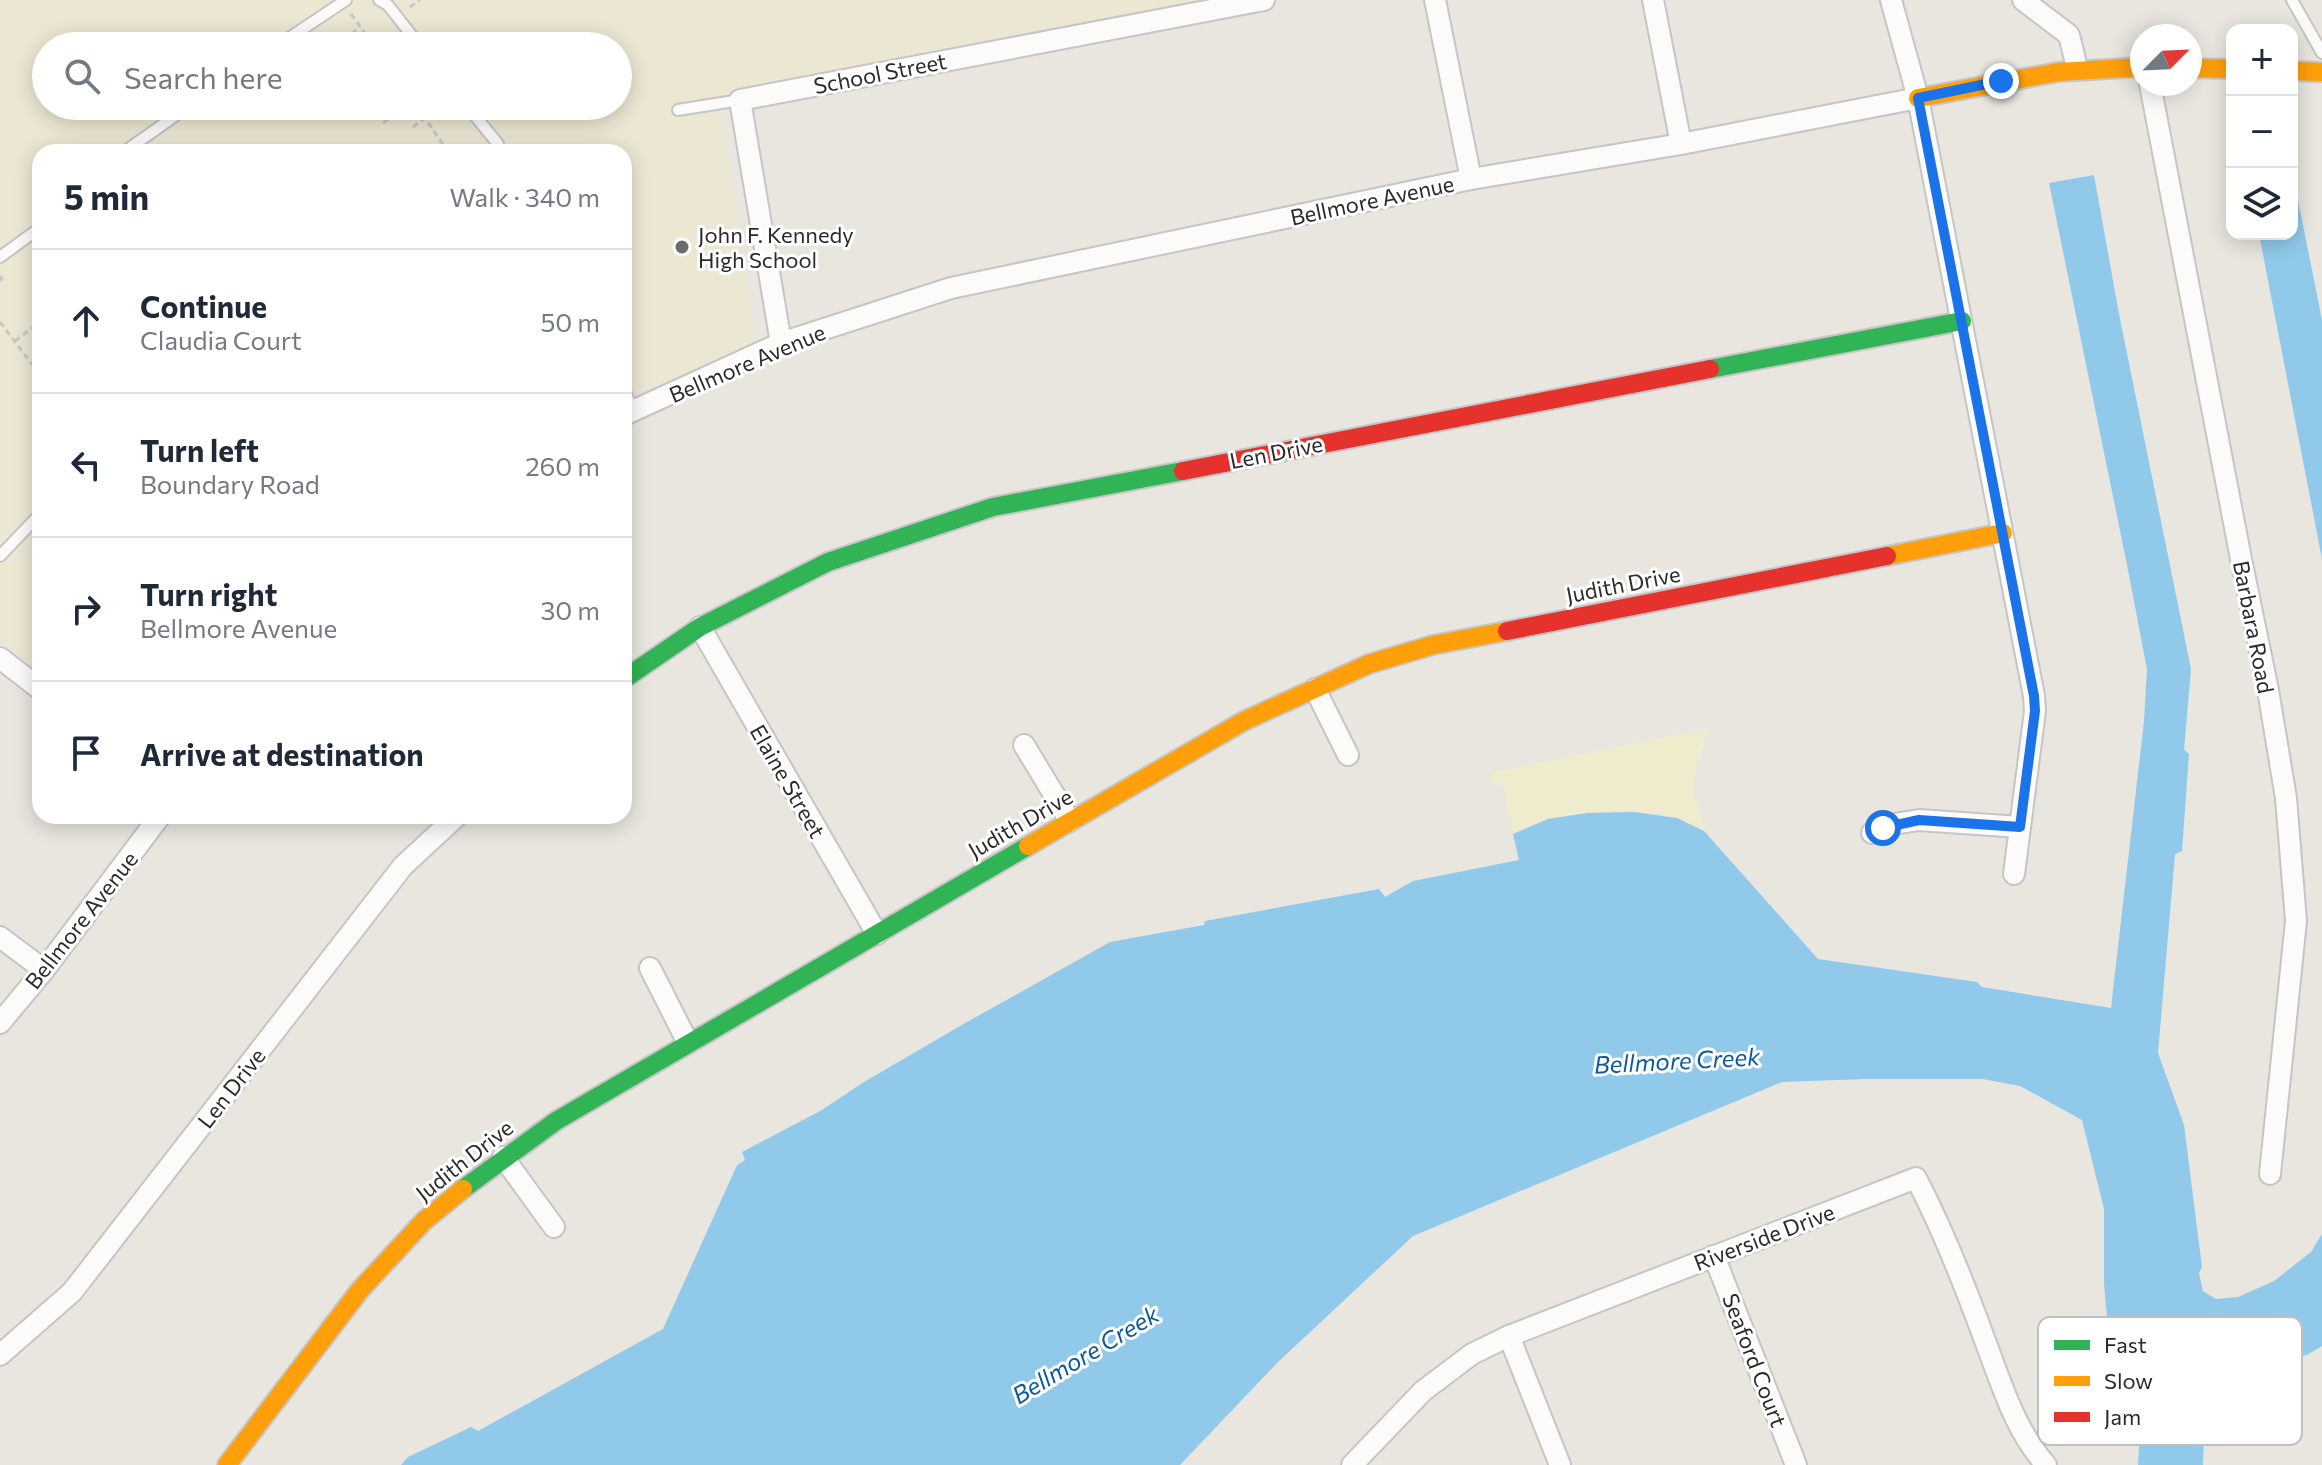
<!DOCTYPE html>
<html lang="en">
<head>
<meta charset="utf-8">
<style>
	:root { --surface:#fff; --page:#f6f6f7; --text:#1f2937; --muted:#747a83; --line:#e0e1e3 }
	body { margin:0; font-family:Commissioner,sans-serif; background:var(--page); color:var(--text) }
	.controls { position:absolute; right:24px; top:24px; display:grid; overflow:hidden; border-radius:16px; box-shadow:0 4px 20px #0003 }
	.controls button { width:72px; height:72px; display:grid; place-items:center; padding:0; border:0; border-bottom:2px solid var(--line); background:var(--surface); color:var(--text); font:40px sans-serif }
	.compass { position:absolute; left:2130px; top:24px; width:72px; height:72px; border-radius:50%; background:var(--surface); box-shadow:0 4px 20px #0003; rotate:66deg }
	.stop { position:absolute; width:24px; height:24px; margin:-18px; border:6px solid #1a73e8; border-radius:50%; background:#fff }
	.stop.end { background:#1a73e8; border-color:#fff; box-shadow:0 2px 8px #0008 }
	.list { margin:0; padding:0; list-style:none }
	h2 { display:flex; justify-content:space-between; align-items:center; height:104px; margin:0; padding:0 32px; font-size:34px }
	h2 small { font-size:26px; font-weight:400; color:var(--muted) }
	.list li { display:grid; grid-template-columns:52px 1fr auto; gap:24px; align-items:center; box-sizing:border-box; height:144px; padding:0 32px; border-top:2px solid var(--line) }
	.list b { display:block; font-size:30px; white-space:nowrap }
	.list p { margin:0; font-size:26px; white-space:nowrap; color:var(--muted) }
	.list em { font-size:26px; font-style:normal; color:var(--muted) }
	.icon { flex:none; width:44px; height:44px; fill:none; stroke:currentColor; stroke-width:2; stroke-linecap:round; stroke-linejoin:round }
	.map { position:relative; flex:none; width:2322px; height:1465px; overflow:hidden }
	.search { position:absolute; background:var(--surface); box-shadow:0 4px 20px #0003; left:32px; top:32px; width:600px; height:88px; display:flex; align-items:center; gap:20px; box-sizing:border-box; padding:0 28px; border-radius:44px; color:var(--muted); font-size:30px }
	.panel { position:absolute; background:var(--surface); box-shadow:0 4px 20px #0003; left:32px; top:144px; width:600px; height:680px; border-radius:24px }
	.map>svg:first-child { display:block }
	.education { fill:#ebe7d3; fill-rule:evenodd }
	.sand { fill:#eeeccc }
	.water { fill:#91c9eb }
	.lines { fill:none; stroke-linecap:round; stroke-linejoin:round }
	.lane-casing { stroke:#c5c5c5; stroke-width:14 }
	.street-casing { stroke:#c5c5c5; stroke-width:24 }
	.fast-casing { stroke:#c5c5c5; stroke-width:22 }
	.slow-casing { stroke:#c5c5c5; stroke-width:22 }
	.jam-casing { stroke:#c5c5c5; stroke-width:22 }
	.path { stroke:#c8c8c7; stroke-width:3; stroke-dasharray:6 4; stroke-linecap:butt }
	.lane { stroke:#fcfbfa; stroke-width:10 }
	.street { stroke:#fcfbfa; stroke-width:20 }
	.fast { stroke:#30b455; stroke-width:18 }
	.slow { stroke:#ff9f0a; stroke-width:18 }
	.jam { stroke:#e5322d; stroke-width:18 }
	.route { stroke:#1a73e8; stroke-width:10 }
	.poi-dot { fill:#6c6c69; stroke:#fff; stroke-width:3 }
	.labels { text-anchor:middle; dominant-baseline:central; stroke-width:6; stroke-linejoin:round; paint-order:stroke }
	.street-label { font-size:22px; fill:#2a2a2a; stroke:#fff }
	.poi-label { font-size:22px; fill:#2a2a2a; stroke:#fff; text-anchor:start }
	.water-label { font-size:24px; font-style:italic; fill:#0b589c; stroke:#fff }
	.key { fill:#fff; stroke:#bfbfbf; stroke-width:2 }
	.key-label { font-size:22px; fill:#2a2a2a }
</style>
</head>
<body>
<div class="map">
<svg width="2322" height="1465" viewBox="0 0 2322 1465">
	<rect width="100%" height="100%" fill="#e8e6df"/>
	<path class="education" d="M0 0H1211L863 65 719 98 755 342 624 400V152H40V671L0 640ZM46 46H618V106H46Z"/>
	<path class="sand" d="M1709 728 1692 785 1704 831C1695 827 1685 820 1675 818 1626 804 1558 811 1513 834L1504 787 1492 783 1490 773Z"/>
	<g class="water">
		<polygon points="2292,170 2322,320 2322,559 2259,234 2292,234"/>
		<polygon points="2094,175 2119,314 2191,669 2184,750 2189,754 2182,851 2175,854 2158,1053 2184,1125 2202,1267 2199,1273 2203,1291 2216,1299 2238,1297 2274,1281 2311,1252 2322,1234 2322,1346 2307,1355 2206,1366 2203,1465 2138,1465 2144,1367 2131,1347 2109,1339 2104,1284 2104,1209 2082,1120 2020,1086 1983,1079 1866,1079 1782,1082 1413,1236 1278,1362 1180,1465 401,1465 408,1457 471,1427 478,1431 663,1329 737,1165 745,1160 742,1152 822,1110 864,1082 960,1026 1110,942 1204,925 1205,921 1379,889 1385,897 1413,881 1519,860 1513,834 1548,819 1587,813 1634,812 1677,818 1704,831 1818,959 1977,982 1982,987 2111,1008 2144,721 2147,669 2127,565 2049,183"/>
	</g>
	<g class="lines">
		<defs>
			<g id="lane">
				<polyline points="379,0 388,5 420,46"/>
				<polyline points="2292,0 2322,53"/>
				<polyline points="277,46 346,0"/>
				<polyline points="467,106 498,144 499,152"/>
				<polyline points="678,110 740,100"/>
				<polyline points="124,152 189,106"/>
				<polyline points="0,257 40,228"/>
				<polyline points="624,390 634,411"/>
				<polyline points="0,556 40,514"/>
			</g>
			<g id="street">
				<polyline points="1435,0 1471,179"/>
				<polyline points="1653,0 1681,144"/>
				<polyline points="1891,0 1918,98 2034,696 2035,711 2014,874"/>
				<polyline points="2023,0 2069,35 2077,68"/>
				<polyline points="2150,84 2241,559 2268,690 2286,798 2296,921 2270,1174"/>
				<polyline points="781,343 740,100 1264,0"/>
				<polyline points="624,415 781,343 951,288 1471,179 1681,144 1918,98"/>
				<polyline points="700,627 877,934"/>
				<polyline points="0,658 40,689"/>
				<polyline points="1315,689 1348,755"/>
				<polyline points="1024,745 1070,821"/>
				<polyline points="1872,833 1894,824 1919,820 2020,827"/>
				<polyline points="0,937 44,970"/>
				<polyline points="650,968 688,1043"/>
				<polyline points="0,1023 44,970 160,816"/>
				<polyline points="503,1157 554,1227"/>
				<polyline points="1714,1256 1796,1465"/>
				<polyline points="1509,1336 1560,1465"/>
				<polyline points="0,1355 72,1292 403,866 457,816"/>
				<path d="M1352 1465 1423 1391 1472 1354 1509 1336 1916 1178C1943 1230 1964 1283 1984 1338 2001 1382 2014 1429 2046 1465"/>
			</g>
			<g id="fast">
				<polyline points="1710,369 1962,321"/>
				<polyline points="624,679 700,627 828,562 993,507 1183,471"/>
				<polyline points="463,1189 556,1121 1028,846"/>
			</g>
			<g id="slow">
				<polyline points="2190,68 2232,69"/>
				<polyline points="2292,71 2322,72"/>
				<polyline points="1918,98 2058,72 2142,67"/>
				<polyline points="1887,556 2003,533"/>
				<polyline points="1028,846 1244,721 1369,664 1433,645 1507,631"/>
				<polyline points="227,1465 360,1290 424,1221 463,1189"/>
			</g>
			<g id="jam">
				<polyline points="1183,471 1710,369"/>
				<polyline points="1507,631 1887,556"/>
			</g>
		</defs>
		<use href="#lane" class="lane-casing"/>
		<use href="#street" class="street-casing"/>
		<use href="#fast" class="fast-casing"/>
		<use href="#slow" class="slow-casing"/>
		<use href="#jam" class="jam-casing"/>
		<g class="path">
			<polyline points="410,7 420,0"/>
			<polyline points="351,14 374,46"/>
			<polyline points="318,37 324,46"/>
			<polyline points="336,46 360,27"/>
			<polyline points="417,106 448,152"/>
			<polyline points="383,123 406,106"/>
			<polyline points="413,127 425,118"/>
			<polyline points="0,276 2,279 0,281"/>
			<polyline points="0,322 40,375"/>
			<polyline points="15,341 40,322"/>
		</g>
		<use href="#lane" class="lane"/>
		<use href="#street" class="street"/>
		<use href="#fast" class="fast"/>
		<use href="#slow" class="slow"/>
		<use href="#jam" class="jam"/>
	</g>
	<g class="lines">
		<polyline class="route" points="1883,828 1919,820 2020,827 2035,711 2034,696 1918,98 2001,81"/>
	</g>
	<circle class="poi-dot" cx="682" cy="247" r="8"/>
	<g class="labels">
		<g class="street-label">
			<text transform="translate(880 73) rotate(-11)">School Street</text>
			<text transform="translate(1372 200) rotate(-12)">Bellmore Avenue</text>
			<text transform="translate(747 363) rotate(-23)">Bellmore Avenue</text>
			<text transform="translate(1276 452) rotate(-11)">Len Drive</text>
			<text transform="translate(1623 584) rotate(-11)">Judith Drive</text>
			<text transform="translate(2254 627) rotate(79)">Barbara Road</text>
			<text transform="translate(788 781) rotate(60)">Elaine Street</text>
			<text transform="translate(1020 823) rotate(-30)">Judith Drive</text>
			<text transform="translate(81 920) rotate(-52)">Bellmore Avenue</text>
			<text transform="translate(231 1088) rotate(-52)">Len Drive</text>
			<text transform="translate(464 1160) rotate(-38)">Judith Drive</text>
			<text transform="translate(1764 1237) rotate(-21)">Riverside Drive</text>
			<text transform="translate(1755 1360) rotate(69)">Seaford Court</text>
		</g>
		<g class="poi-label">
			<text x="698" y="234">John F. Kennedy<tspan x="698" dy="25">High School</tspan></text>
		</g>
		<g class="water-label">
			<text transform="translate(1677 1060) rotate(-3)">Bellmore Creek</text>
			<text transform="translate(1085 1354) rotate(-31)">Bellmore Creek</text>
		</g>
	</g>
	<rect x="2038" y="1317" width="264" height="128" rx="12" class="key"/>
	<rect x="2054" y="1340" width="36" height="10" fill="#30b455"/>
	<rect x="2054" y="1376" width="36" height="10" fill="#ff9f0a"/>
	<rect x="2054" y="1412" width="36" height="10" fill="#e5322d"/>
	<g class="key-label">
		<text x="2104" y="1353">Fast</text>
		<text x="2104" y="1389">Slow</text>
		<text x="2104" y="1425">Jam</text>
	</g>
</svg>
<div class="controls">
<button>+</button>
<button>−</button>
<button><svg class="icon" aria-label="layers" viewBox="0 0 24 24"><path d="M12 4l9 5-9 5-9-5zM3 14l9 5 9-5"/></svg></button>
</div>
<svg class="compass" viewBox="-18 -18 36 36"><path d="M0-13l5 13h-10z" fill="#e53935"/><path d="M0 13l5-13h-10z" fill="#747a83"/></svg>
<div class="stop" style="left:1883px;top:828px"></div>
<div class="stop end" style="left:2001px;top:81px"></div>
<div class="search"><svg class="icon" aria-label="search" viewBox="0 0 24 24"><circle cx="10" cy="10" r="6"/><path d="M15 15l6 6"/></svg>Search here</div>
<section class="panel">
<h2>5 min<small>Walk · 340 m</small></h2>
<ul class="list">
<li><svg class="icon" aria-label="ahead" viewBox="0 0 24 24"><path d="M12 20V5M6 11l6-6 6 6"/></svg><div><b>Continue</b><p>Claudia Court</p></div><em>50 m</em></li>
<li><svg class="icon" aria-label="left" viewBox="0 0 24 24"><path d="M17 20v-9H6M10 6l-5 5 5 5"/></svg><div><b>Turn left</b><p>Boundary Road</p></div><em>260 m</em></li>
<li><svg class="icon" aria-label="right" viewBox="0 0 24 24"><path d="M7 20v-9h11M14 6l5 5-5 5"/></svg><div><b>Turn right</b><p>Bellmore Avenue</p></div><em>30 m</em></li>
<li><svg class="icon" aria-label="arrive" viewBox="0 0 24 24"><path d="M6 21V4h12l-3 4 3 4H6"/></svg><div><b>Arrive at destination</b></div></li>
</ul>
</section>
</div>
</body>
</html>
